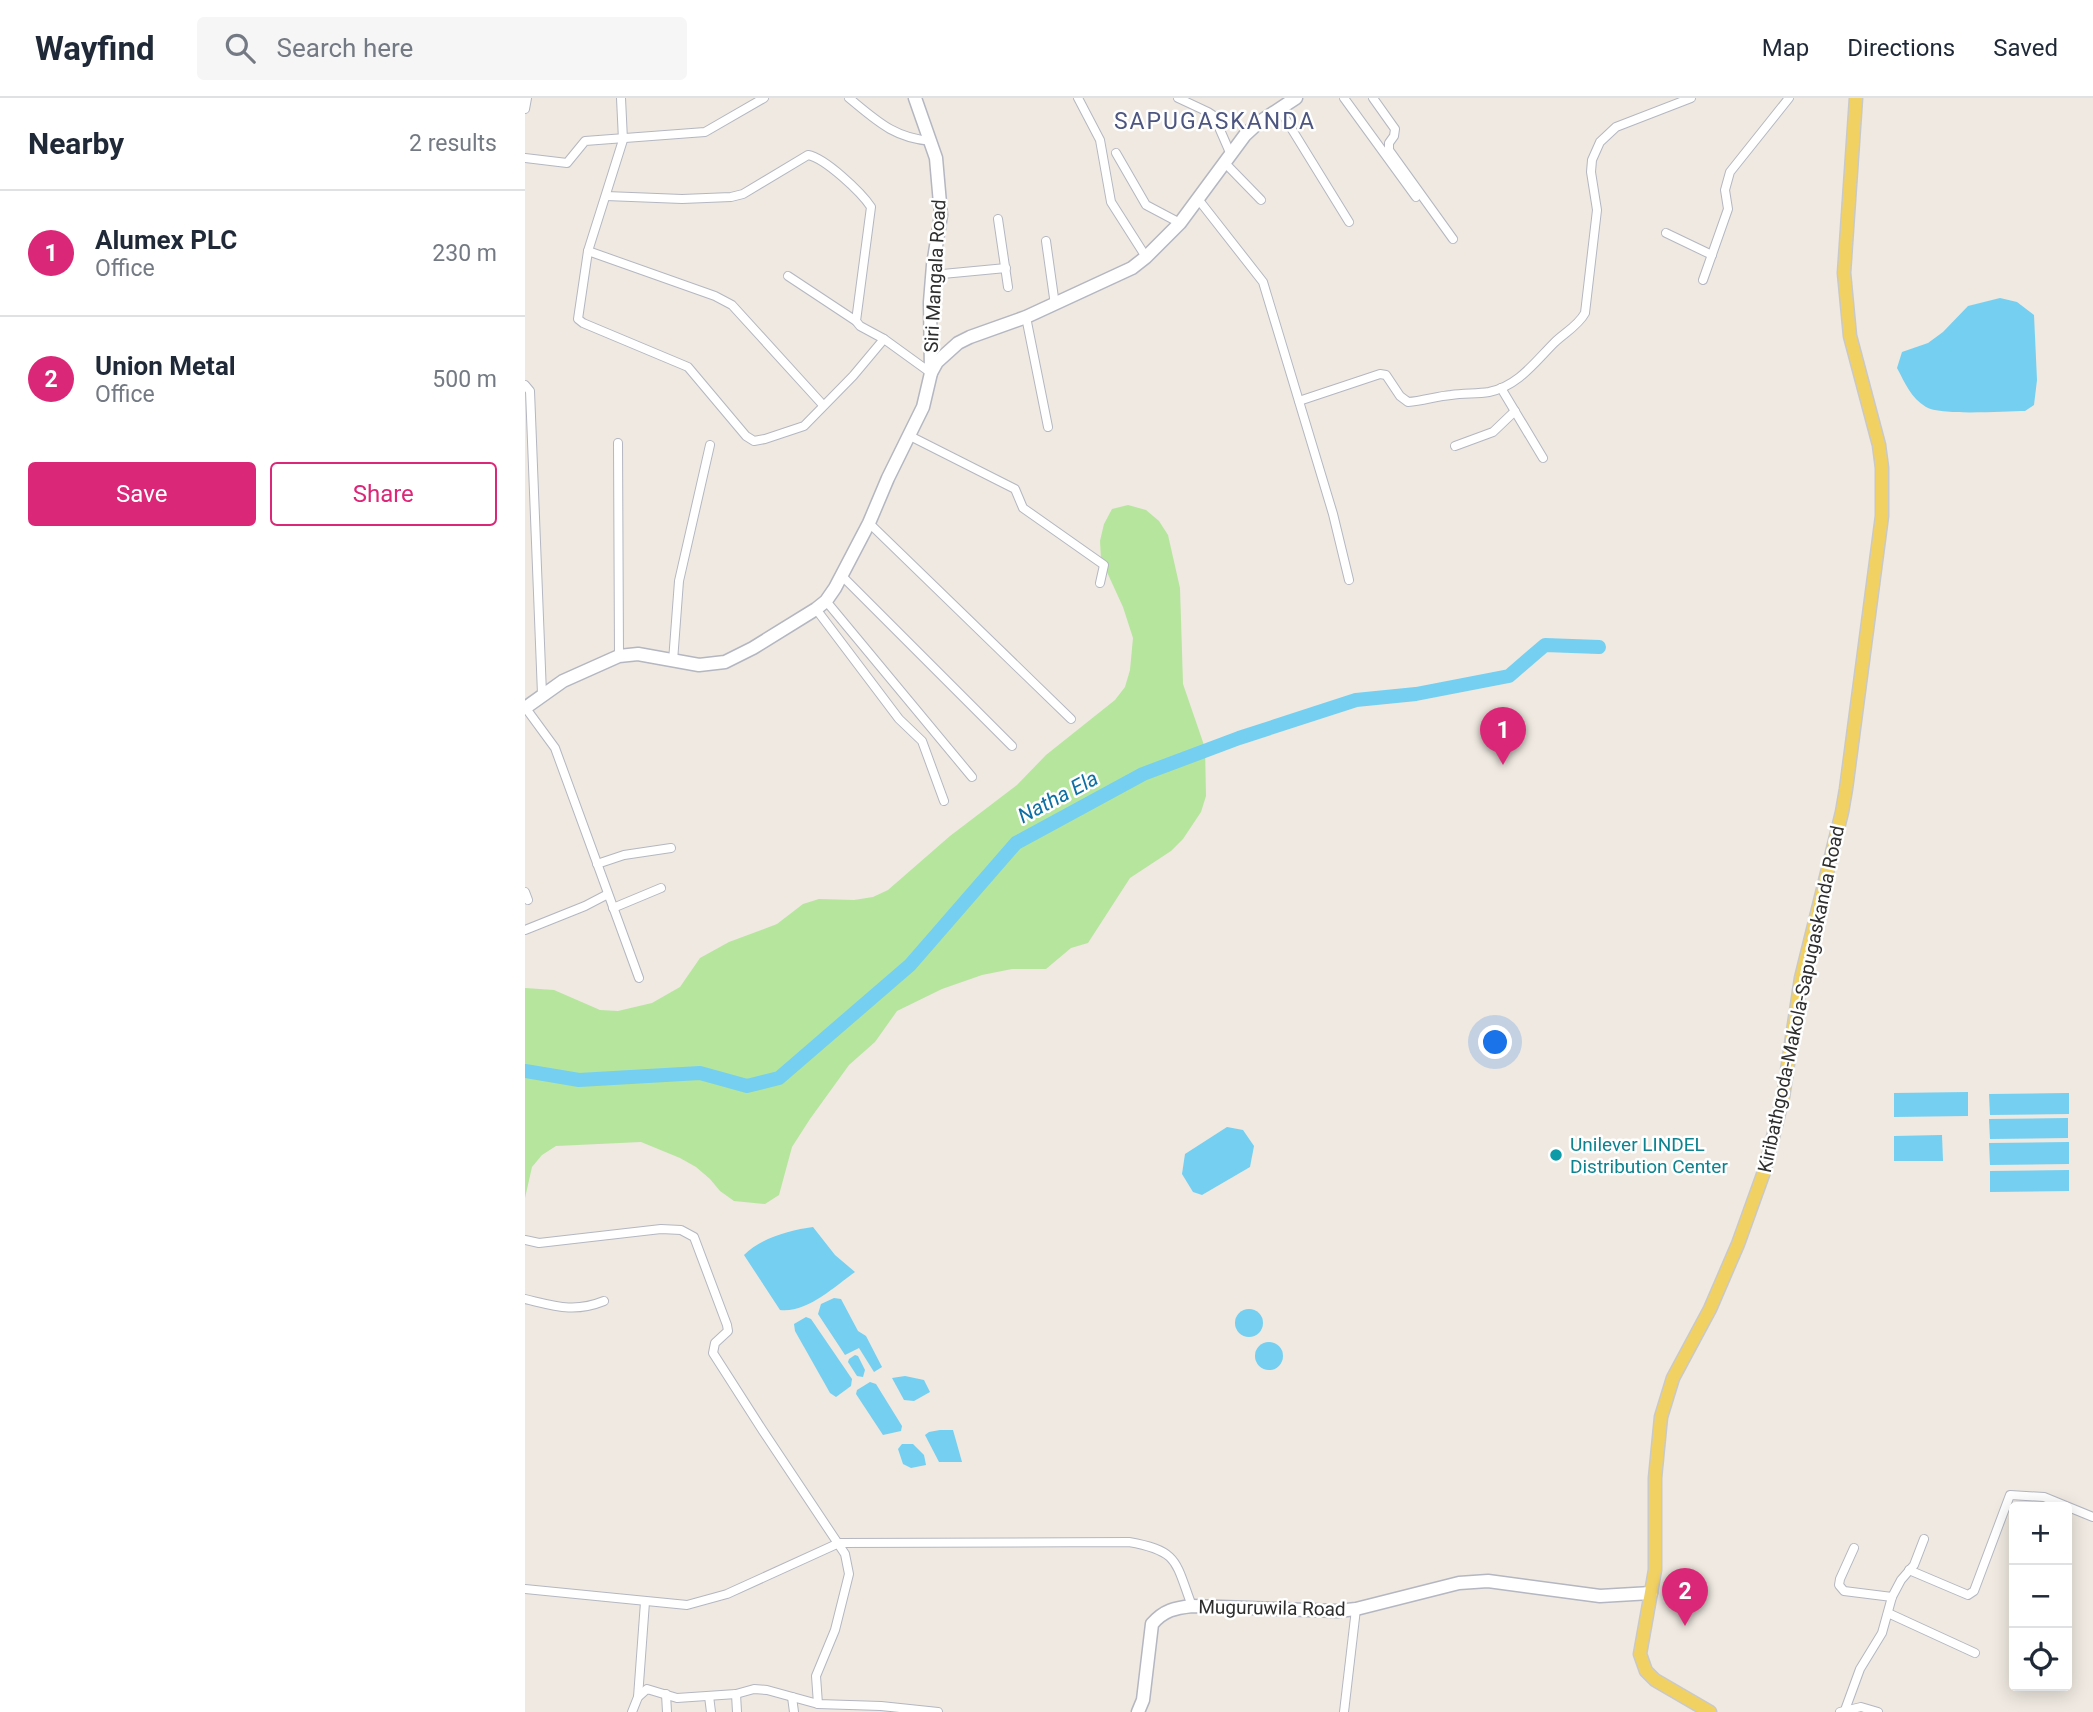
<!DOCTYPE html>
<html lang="en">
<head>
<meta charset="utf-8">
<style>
	:root { --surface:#fff; --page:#f6f6f7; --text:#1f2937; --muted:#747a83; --line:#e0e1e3; --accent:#db2777 }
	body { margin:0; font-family:Roboto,sans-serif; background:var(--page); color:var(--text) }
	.controls { position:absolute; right:21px; bottom:21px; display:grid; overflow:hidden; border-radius:7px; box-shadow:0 4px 18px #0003 }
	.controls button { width:63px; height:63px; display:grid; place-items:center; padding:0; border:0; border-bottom:2px solid var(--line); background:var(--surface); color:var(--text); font:35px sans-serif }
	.you { position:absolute; left:971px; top:945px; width:24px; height:24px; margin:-18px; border:5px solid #fff; border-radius:50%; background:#1a73e8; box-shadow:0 0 0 10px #1a73e833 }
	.badge { display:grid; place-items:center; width:46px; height:46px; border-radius:50%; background:var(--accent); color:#fff; font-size:23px; font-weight:700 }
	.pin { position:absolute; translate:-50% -58px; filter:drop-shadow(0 2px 4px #0008) }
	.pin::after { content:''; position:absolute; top:37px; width:24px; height:21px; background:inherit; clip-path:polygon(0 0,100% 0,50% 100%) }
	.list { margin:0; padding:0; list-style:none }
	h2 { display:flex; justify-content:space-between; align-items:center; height:91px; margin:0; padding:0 28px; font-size:30px }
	h2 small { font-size:23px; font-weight:400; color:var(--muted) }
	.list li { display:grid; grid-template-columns:46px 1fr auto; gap:21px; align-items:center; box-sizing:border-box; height:126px; padding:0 28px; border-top:2px solid var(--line) }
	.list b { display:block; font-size:26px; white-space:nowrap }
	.list p { margin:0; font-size:23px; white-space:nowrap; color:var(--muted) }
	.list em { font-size:23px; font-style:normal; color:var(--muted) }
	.actions { display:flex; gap:14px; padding:21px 28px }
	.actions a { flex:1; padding:16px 0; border:2px solid var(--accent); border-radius:7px; text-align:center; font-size:24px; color:var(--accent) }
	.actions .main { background:var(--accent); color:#fff }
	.icon { flex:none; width:38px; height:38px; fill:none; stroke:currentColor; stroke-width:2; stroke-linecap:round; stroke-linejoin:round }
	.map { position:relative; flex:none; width:1568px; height:1614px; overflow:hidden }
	header { display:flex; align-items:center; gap:42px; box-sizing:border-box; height:98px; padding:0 35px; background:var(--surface); border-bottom:2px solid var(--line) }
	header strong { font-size:33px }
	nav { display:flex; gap:38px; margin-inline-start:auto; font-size:24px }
	.search { width:490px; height:63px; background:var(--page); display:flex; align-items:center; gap:18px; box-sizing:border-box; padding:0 24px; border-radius:7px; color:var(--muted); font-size:26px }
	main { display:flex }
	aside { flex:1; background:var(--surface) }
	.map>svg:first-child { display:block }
	.green { fill:#b6e59e }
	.water { fill:#75cff0 }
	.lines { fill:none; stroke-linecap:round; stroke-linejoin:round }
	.river { stroke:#75cff0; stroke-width:14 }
	.street-casing { stroke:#b4b7c1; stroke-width:10 }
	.secondary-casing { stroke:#b4b7c1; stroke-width:15 }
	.primary-casing { stroke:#c9c9c9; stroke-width:15 }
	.street { stroke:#fff; stroke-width:8 }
	.secondary { stroke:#fff; stroke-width:12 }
	.primary { stroke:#f2d163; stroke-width:12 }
	.culture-dot { fill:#0f9aa8; stroke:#fff; stroke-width:2.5 }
	.labels { text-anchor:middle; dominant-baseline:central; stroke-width:5; stroke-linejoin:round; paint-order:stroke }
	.street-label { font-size:19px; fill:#2e2e2e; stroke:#fff }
	.culture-label { font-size:19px; fill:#0d838f; stroke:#fff; text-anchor:start }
	.water-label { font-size:21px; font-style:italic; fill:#0d6fa3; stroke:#fff }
	.quarter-label { font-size:23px; letter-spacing:2px; fill:#4d5680; stroke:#fff }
</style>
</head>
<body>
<header>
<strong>Wayfind</strong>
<div class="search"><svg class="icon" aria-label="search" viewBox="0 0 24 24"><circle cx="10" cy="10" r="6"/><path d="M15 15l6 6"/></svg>Search here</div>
<nav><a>Map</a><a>Directions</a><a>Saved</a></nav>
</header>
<main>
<aside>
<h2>Nearby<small>2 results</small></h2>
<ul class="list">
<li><span class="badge">1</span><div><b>Alumex PLC</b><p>Office</p></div><em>230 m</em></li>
<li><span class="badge">2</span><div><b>Union Metal</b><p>Office</p></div><em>500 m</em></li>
</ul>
<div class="actions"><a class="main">Save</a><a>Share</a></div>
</aside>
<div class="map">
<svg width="1568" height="1614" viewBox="0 0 1568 1614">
	<rect width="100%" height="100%" fill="#efe9e1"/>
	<polygon class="green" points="603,407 621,412 634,423 643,437 655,490 658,586 680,650 681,698 676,714 658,741 646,753 605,780 563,845 546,850 521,871 487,871 457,877 417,891 372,913 350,944 324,967 285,1021 267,1049 254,1097 240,1106 209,1103 195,1093 185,1081 171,1069 155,1060 116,1044 31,1048 17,1057 7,1069 0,1100 0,890 29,892 75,912 93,913 127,905 155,889 175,860 204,844 252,826 278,806 294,801 329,802 348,799 363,792 425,738 492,687 521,657 590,602 600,589 605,572 608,540 598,509 576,461 575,443 579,426 587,411"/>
	<g class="water">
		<path d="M1475 200 1492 204 1509 217 1512 282 1509 307 1500 313C1479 313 1416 318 1401 309 1386 300 1380 285 1372 270L1377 254 1403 245 1418 234 1443 208Z"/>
		<polygon points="1443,994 1443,1018 1369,1019 1369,995"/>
		<polygon points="1544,995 1544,1016 1465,1017 1464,996"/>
		<polygon points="1543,1020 1543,1040 1465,1041 1464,1021"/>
		<polygon points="702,1029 718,1032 729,1048 725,1069 677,1097 668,1094 657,1076 660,1056"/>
		<polygon points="1417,1037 1418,1063 1369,1063 1369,1038"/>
		<polygon points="1544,1044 1544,1066 1465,1067 1464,1045"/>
		<polygon points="1544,1072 1544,1093 1465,1094 1465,1073"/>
		<path d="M288 1129 310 1157 330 1174C309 1189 282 1215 255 1212L219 1157C236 1140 265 1132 288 1129Z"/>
		<polygon points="309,1200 316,1201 333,1233 341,1238 357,1269 349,1274 334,1250 320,1257 293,1216 296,1206"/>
		<circle cx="724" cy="1225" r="14"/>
		<polygon points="281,1219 286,1221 327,1281 326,1288 311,1299 305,1295 270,1233 269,1226"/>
		<circle cx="744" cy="1258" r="14"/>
		<polygon points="330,1257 333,1258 340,1272 338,1279 332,1278 323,1264 324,1261"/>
		<polygon points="380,1278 399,1282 405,1294 389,1303 379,1302 367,1280"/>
		<polygon points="345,1284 351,1286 377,1328 376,1333 358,1337 331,1296 332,1292"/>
		<polygon points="415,1332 428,1332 437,1364 414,1364 400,1337 404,1334"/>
		<polygon points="377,1346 388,1346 399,1357 401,1367 386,1370 378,1366 373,1351"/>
	</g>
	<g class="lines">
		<polyline class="river" points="0,973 54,982 175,975 222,988 254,980 385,867 491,745 618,676 714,640 831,602 891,596 984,578 1020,547 1074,549"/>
		<defs>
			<g id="street">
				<polyline points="96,0 98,42 63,153 53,221 58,225 163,269 221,338 229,343 240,341 279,328 328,278 359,241 406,275"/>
				<path d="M324 0C352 23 369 40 406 43"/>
				<polyline points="553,0 575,42 586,104 621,159"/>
				<polyline points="653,0 683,14 689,18 706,57"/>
				<polyline points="819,0 891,99"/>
				<polyline points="848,0 870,31 869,38 864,45 864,52 928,141"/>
				<polyline points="0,11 2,0"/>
				<polyline points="755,12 824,124"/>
				<polyline points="591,55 621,107 655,125"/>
				<polyline points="0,60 42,65 60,43 180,34 239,0"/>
				<polyline points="700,65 736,102"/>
				<path d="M81 98 157 101 206 99 218 96 283 57C300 60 336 94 346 109L331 223 335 228 359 241"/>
				<polyline points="673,101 738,184 808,416 824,482"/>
				<polyline points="473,121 483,189"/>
				<polyline points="1141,135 1187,157"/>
				<polyline points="521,143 530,207"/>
				<polyline points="63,153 190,198 207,207 298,307"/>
				<polyline points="407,177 481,170"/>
				<polyline points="263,178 331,223"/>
				<polyline points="1178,182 1203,111 1200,92 1205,74 1264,0"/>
				<polyline points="501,219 523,329"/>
				<polyline points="0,287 5,293 17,596"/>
				<polyline points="976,290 1018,360"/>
				<path d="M774 303 855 276 861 277 875 298 883 304C898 303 912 298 926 297 939 295 952 296 964 294 993 288 1010 264 1029 245 1039 235 1053 228 1060 215L1072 112 1066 74 1067 62 1075 44 1091 29 1166 0"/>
				<polyline points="383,337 490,391 498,410 579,467 575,485"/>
				<polyline points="93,345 94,558"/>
				<polyline points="930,348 968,334 990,313"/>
				<polyline points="344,425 546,621"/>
				<polyline points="317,478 487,648"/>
				<polyline points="301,503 447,679"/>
				<polyline points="291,511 374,621 397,643 419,703"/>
				<polyline points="148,563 154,483 185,347"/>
				<polyline points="0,609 30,650 114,880"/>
				<polyline points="72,766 99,757 146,750"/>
				<polyline points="0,794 3,802"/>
				<polyline points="88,810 136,790"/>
				<polyline points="0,832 60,808 83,796"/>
				<polyline points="0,1142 14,1145 136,1131 156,1132 169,1139 202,1227 203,1233 190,1245 188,1255 238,1333 320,1456 324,1476 310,1532 291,1578 293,1606"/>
				<path d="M0 1201C30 1208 49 1215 79 1203"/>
				<polyline points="1329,1450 1315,1481 1314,1487 1319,1493 1367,1499"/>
				<polyline points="1384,1472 1443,1497 1449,1493 1485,1397 1519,1399 1568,1419"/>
				<path d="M0 1491 162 1507 202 1496 314 1445 604 1444C654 1453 650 1463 667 1508"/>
				<polyline points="1363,1515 1450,1555"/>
				<polyline points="141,1596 142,1614"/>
				<polyline points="211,1596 212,1614"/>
				<polyline points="184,1598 186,1614"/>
				<polyline points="113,1599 120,1504"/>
				<polyline points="267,1599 269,1614"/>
				<polyline points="1320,1612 1335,1571 1357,1535 1367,1499 1376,1482 1389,1467 1399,1441"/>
				<polyline points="107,1614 113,1599 122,1591 152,1600 211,1596 229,1591 242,1592 293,1606 356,1608 413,1614"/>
				<polyline points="819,1614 831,1511"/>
				<polyline points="1315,1614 1336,1609 1353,1614"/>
			</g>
			<g id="secondary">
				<polyline points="390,0 411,60 416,117 408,167 405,204 406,275"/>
				<polyline points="0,610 38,583 94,558 113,556 174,567 200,564 228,550 291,511 301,503 310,490 344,425 363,380 398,309 406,275 412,264 433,245 445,239 501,219 607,170 621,159 655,125 720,37 733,25 771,0"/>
				<path d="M613 1614 618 1602 627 1526C639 1512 650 1510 667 1508L813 1513 831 1511 934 1485 963 1483 1075 1498 1126 1495"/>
			</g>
			<polyline id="primary" points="1185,1614 1130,1582 1121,1573 1115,1556 1130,1472 1130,1380 1136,1319 1148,1280 1185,1211 1213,1146 1240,1071 1258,999 1276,880 1317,714 1321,691 1357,418 1357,370 1354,347 1325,238 1319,175 1331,0"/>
		</defs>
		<use href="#street" class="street-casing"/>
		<use href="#secondary" class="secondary-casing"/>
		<use href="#primary" class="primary-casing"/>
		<use href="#street" class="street"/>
		<use href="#secondary" class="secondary"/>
		<use href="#primary" class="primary"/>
	</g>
	<circle class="culture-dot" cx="1031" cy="1057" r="7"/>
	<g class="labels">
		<g class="street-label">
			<text transform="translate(410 178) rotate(-87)">Siri Mangala Road</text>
			<text transform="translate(1276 901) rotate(-78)">Kiribathgoda-Makola-Sapugaskanda Road</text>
			<text transform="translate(747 1510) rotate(1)">Muguruwila Road</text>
		</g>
		<g class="culture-label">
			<text x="1045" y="1046">Unilever LINDEL<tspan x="1045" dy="22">Distribution Center</tspan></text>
		</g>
		<g class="water-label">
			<text transform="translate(533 699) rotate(-28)">Natha Ela</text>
		</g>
		<g class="quarter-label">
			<text x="690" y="23">SAPUGASKANDA</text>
		</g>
	</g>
</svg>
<div class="controls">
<button>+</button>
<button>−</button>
<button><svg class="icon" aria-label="locate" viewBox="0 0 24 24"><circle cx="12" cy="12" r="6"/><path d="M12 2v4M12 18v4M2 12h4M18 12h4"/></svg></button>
</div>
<div class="you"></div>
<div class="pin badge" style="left:978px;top:667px">1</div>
<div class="pin badge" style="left:1160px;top:1528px">2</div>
</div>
</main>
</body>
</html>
